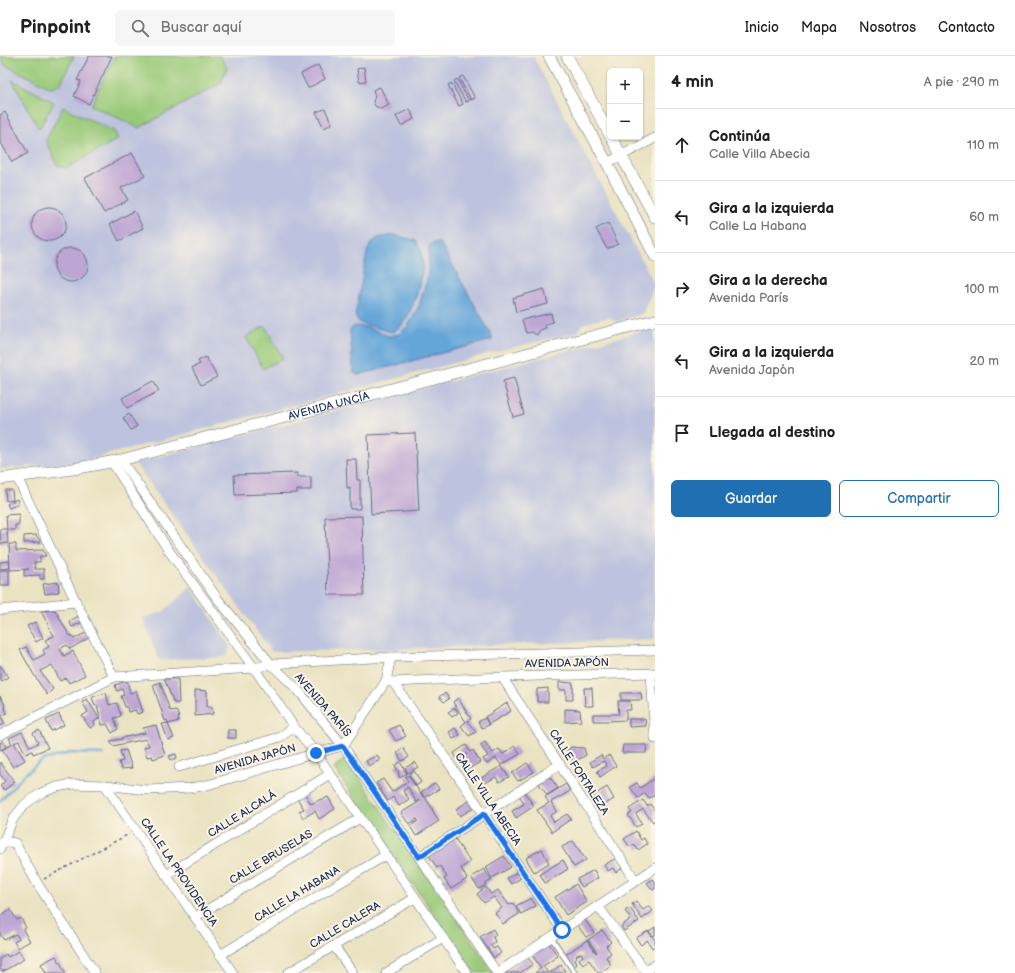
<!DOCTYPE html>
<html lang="es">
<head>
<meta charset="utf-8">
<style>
	:root { --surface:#fff; --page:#f6f6f6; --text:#202124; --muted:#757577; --line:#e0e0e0; --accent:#1f6fb2 }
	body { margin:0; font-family:"Balsamiq Sans",sans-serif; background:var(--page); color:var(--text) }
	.controls { position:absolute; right:12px; top:12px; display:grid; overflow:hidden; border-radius:6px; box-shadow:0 1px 3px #0004 }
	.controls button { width:36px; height:36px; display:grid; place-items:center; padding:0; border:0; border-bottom:1px solid var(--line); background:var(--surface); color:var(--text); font:20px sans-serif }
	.stop { position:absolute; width:12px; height:12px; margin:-9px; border:3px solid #1a73e8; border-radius:50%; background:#fff }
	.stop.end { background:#1a73e8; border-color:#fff; box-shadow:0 1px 4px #0008 }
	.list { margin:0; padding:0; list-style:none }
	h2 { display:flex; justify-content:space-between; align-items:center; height:52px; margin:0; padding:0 16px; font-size:17px }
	h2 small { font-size:13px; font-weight:400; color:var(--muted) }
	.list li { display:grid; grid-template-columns:26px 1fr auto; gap:12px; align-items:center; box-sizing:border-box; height:72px; padding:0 16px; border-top:1px solid var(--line) }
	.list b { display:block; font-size:15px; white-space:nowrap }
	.list p { margin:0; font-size:13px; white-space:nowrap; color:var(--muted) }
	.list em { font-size:13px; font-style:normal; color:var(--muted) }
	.actions { display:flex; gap:8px; padding:12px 16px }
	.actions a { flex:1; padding:9px 0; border:1px solid var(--accent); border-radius:6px; text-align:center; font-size:14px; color:var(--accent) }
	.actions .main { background:var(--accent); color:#fff }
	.icon { flex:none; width:22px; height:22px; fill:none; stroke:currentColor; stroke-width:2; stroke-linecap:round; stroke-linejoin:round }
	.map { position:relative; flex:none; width:655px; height:917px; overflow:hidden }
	header { display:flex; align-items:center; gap:24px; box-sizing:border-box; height:56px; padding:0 20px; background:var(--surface); border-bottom:1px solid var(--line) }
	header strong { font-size:19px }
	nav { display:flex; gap:22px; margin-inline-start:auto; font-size:14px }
	.search { width:280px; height:36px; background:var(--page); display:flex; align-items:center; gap:10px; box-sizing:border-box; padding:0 14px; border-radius:6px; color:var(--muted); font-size:15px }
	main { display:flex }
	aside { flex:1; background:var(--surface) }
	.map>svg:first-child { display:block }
	.industrial { fill:#bdc3de }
	.green { fill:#98c978; stroke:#5a7c6b }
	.water { fill:#65a6d9; stroke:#406a9c }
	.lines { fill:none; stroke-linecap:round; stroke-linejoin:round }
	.stream { stroke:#65a6d9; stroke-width:2.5 }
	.building { fill:#bda5d4 }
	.service-casing { stroke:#636e81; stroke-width:6 }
	.minor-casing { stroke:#636e81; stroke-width:10 }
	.tertiary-casing { stroke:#636e81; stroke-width:12 }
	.path { stroke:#636e81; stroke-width:1.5; stroke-dasharray:3 3; stroke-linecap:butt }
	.service { stroke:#fff; stroke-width:4.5 }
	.minor { stroke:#fff; stroke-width:9 }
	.tertiary { stroke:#fff; stroke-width:11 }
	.route { stroke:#1a73e8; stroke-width:5 }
	.labels { text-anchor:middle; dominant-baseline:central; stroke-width:4; stroke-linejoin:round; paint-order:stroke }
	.street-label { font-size:11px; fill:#1b2f5e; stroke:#fcf5e5 }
</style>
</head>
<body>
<header>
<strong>Pinpoint</strong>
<div class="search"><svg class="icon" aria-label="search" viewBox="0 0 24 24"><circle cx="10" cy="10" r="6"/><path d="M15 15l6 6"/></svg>Buscar aquí</div>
<nav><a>Inicio</a><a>Mapa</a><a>Nosotros</a><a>Contacto</a></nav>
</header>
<main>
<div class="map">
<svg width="655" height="917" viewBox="0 0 655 917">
	<rect width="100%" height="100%" fill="#fcf5e5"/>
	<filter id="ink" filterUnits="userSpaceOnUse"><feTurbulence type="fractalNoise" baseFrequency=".025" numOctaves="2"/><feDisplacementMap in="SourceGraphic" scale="8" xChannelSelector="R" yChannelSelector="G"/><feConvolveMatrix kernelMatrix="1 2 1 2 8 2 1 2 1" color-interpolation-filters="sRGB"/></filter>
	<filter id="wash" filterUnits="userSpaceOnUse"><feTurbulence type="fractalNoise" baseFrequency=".012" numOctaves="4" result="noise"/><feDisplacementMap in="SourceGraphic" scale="16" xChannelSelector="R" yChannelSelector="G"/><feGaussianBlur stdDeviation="0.9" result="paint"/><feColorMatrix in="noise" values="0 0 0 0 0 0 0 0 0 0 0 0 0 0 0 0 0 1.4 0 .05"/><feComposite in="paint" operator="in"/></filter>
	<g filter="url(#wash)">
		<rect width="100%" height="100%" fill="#eae3c2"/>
		<g class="industrial">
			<polygon points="0,0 533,0 655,229 642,258 616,266 609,261 582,268 577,277 514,291 79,406 0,413"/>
			<polygon points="655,272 655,583 392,593 272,596 135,407"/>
			<polygon points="191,531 228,587 229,595 225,601 159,604 143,562 163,556"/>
		</g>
		<g class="green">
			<polygon points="0,0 74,0 60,29 51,32 5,9"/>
			<polygon points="115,0 220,0 227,12 221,27 139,72 91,49"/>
			<polygon points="12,24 54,46 39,73"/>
			<polygon points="63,51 114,75 118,83 66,112 57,109 46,84"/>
			<polygon points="265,270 283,302 263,313 246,281"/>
			<polygon points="345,704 347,704 494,917 474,917 335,714 335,712 336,709"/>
		</g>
		<g class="water">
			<polygon points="395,179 416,185 421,194 423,211 417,238 407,262 400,271 392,276 360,267 355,260 367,196 371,187 378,182"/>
			<polygon points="432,187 440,187 492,280 492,284 358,319 353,316 350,274 355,270 367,271 389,280 399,278 408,270 419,250 428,220 429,191"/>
		</g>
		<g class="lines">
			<polyline class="stream" points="0,745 24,719 42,704 70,697 103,698"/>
		</g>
		<g id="blocks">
			<g class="building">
				<polygon points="89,0 112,0 89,48 74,40 81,25 77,24"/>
				<polygon points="318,9 325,23 308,32 301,18"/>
				<polygon points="364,11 366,25 359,26 357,13"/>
				<polygon points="463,20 475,42 471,44 459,22"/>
				<polygon points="457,23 469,45 466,46 454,25"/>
				<polygon points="451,27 463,48 459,50 448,29"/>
				<polygon points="380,31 389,49 381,53 375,50 373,46 375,40 373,34"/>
				<polygon points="325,53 332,68 324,72 316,56"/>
				<polygon points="410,53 414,63 401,70 396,60"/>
				<polygon points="5,56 28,97 12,106 0,85 0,59"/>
				<polygon points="132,97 145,120 121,132 128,144 104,157 85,122"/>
				<circle cx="49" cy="168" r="17"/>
				<polygon points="134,155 143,172 119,185 110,168"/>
				<polygon points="608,167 618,188 607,193 596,173"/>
				<circle cx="71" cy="209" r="17"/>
				<polygon points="544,233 548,248 516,256 513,242"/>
				<polygon points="551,257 553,266 545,268 546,272 540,274 537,279 532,276 526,277 522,264"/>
				<polygon points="206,301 217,321 201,329 192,312 200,308 198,305"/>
				<polygon points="514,322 524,358 513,361 503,325"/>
				<polygon points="153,325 159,335 127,352 122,342"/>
				<polygon points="129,358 137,370 131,374 123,362"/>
				<polygon points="415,377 419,455 371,458 368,379"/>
				<polygon points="346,403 356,403 357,424 360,424 360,453 350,453 350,431 347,432"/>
				<polygon points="297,417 297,421 311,421 311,434 297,434 297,437 235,439 234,419"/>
				<polygon points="5,434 12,434 13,444 6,445"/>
				<polygon points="17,443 19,448 9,452 7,448"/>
				<polygon points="19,458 19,469 15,469 15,474 7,474 8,487 1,488 0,473 7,473 7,474 6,459"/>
				<polygon points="362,460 364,539 328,539 325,461"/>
				<polygon points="36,479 41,486 24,487 24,480"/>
				<polygon points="9,488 16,488 16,495 43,494 46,500 40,500 40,506 34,506 35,513 44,513 44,523 40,523 40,519 24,520 24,514 29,513 10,514"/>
				<polygon points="9,505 10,512 0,513 0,506"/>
				<rect x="0" y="514" width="9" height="15"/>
				<polygon points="58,526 59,536 45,538 43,528"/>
				<polygon points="55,554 69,579 71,579 74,583 87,576 90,581 70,593 67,589 60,593 64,600 73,595 85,619 69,627 66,622 60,625 52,609 40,615 53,633 47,639 34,619 20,594 26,591 34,604 45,598 43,594 49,591 45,584 54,580 41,555"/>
				<polygon points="79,560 82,566 72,571 69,565"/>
				<polygon points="35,566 43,582 36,586 27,570"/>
				<polygon points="0,609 8,621 2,625 0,622"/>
				<polygon points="164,623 178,623 179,647 174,647"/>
				<polygon points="127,625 130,637 136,635 143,656 137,658 136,654 128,656 127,651 125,651 121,640 124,639 122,633 117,635 115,629"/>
				<polygon points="160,626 170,655 176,654 179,661 178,661 179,665 168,668 174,682 168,684 162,668 168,667 168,668 167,664 165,665 153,629"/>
				<polygon points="559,626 573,627 573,644 566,644 566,634 559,634"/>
				<polygon points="548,632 548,646 537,646 537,633"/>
				<polygon points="584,632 592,632 593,650 585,650"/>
				<polygon points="195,634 207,635 207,651 212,651 213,658 195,660"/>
				<polygon points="106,637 109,649 117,647 121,660 114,662 118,673 112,677 107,668 102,669 97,649 95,650 92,641"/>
				<polygon points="445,637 449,643 444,646 439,641"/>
				<polygon points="621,637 641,637 642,644 621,644"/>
				<polygon points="0,640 5,649 4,650 7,657 1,660 5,668 0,670"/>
				<polygon points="458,642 471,663 467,665 476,676 469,680 461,670 466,666 453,646"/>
				<polygon points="87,643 99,662 94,666 95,669 90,672 82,660 88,656 82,646"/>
				<polygon points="618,645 630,645 631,654 626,654 626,664 607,665 593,665 593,658 619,658"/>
				<polygon points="507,647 511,655 489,668 485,661"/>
				<polygon points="455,652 458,657 452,661 448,656"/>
				<polygon points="565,653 580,654 581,665 565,666"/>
				<polygon points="59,658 64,669 51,675 46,664"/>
				<polygon points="485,662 489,669 482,672 478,666"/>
				<polygon points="629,663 645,663 646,670 629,671"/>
				<polygon points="156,669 165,699 153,703 152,700 147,701 144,691 149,690 146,683 113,690 110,685 122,683 121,682 145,677 143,672"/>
				<polygon points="399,669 406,680 396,685 389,674"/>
				<polygon points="455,672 460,679 453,683 449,676"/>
				<polygon points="39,674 48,692 33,698 32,695 26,698 19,685 14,687 25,704 13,711 2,694 12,688 9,682 22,676 30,691 38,687 33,677"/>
				<rect x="228" y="674" width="8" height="8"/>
				<polygon points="3,685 6,691 0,694 0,687"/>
				<polygon points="485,686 493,697 499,693 503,698 515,690 520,698 501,709 496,702 487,708 483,703 488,700 480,689"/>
				<polygon points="466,689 470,696 473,694 480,706 467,714 461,702 467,698 457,703 454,697"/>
				<polygon points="623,689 647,689 646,697 622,697"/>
				<polygon points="571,691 584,692 586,699 574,706 567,694"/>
				<polygon points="403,692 409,701 402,705 397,697"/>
				<polygon points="126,694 132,712 121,713 119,706 123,705 120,695"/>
				<polygon points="176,698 177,702 171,704 169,700"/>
				<polygon points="377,699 380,704 369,710 366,705"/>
				<polygon points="601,699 603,703 609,699 616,710 600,721 597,715 607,710 604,705 593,711 590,706"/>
				<polygon points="0,706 15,726 4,734 0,730 5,725 0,718"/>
				<polygon points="400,706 407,717 400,722 398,717 399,716 395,710"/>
				<polygon points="415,706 418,711 408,717 405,712"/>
				<polygon points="527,707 534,716 518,725 512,717"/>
				<polygon points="501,710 509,721 499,726 496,721 485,727 481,722"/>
				<polygon points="414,715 421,726 416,730 409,718"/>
				<polygon points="408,719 423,741 424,741 421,736 435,727 439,733 425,741 433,754 432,754 439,765 416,780 410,770 418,765 417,763 409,768 401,757 420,745 419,744 416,746 408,731 403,735 409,743 399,750 393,741 388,745 376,727 383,723 392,736 408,725 405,721"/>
				<polygon points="549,720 558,732 547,739 539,728"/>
				<polygon points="655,722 655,739 649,742 645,737 638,742 630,731 637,727 640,732"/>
				<polygon points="566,728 570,735 551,746 557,755 550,760 554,766 567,758 571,763 552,776 537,754 549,747 545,741"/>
				<polygon points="607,731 614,743 602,750 599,743 597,744 594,739"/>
				<polygon points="525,732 527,736 525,737 534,750 516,762 512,755 524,748 518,737"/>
				<polygon points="304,736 311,748 321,743 322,744 328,741 335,753 319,763 315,755 303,762 299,755 304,753 296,741"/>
				<polygon points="643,744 647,750 650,748 655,755 655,765 653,766 643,753 636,758 642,768 636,771 628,759 632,757 629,753"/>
				<polygon points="469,745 474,752 460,760 456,753"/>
				<polygon points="636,775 641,784 644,782 647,788 638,794 634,788 630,791 624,783"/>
				<polygon points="454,781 470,806 461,812 467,823 451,833 444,823 447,821 440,810 437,812 428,798"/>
				<polygon points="573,785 586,804 574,811 562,791"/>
				<polygon points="542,793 549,807 534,816 526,802"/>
				<polygon points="504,800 511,811 492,822 486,811"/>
				<polygon points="616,802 622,812 616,817 613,812 608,815 604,809"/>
				<polygon points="563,804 568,813 545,827 540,818"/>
				<polygon points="484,813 492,824 485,828 486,829 479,833 471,821"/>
				<polygon points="594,814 598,822 582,831 577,823"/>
				<polygon points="517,816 521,822 511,828 507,822"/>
				<polygon points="653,823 655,825 655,833 653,834 647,827"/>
				<polygon points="576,828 587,846 566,859 555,841"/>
				<polygon points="486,831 491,838 498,834 509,849 513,847 519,858 503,868 495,857 502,852 494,841 484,847 477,838"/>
				<polygon points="531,842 536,850 521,858 516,850"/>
				<polygon points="636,845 643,854 649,850 653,855 642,863 632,848"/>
				<polygon points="630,852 639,865 624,875 621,870 631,863 625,855"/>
				<polygon points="10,853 17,864 21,862 26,872 23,874 30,885 18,892 14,886 19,883 16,878 4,884 0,878 0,860"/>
				<polygon points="585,864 594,877 586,881 577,869"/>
				<polygon points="655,871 655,879 653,880 649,875"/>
				<polygon points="493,873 496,879 493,881 495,886 491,889 493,893 497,891 501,897 494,902 480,881"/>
				<polygon points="602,874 611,886 606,890 611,897 606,901 611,909 600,917 598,917 589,904 583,908 579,903 583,900 581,897 576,900 577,902 575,904 577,908 573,911 565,899 587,884 596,897 597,896 588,884"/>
				<polygon points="648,875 655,884 655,890 652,892 647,884 641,889 636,882"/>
				<polygon points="548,886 558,900 543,910 548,917 535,917 541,912 532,899"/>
				<polygon points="19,895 24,903 2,916 0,913 0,902 6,898 8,901"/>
				<polygon points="56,900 66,917 46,917 41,908"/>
				<polygon points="527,901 533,908 520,917 505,917 505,916"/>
				<polygon points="561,909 565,915 562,917 549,917"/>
			</g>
		</g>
	</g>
	<g filter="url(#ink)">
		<use href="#blocks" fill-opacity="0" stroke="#636e81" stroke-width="1"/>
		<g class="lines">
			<defs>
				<polyline id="service" points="551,881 575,917"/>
				<g id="minor">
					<polyline points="607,107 655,82"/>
					<polyline points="121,404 217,542 271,608 298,634 343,690 419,801 497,917"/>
					<polyline points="112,406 169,495 254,612 294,671 316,697 467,917"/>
					<polyline points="17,421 76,546 114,621"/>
					<polyline points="0,554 76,546"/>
					<polyline points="651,617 655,683"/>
					<polyline points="502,621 636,825"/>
					<polyline points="386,625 391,601"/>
					<polyline points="393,626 484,758 562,874"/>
					<polyline points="0,679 114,621 254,612 271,608 391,601 655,594"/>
					<polyline points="179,711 280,681 294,671"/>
					<polyline points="105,729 233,917"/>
					<polyline points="3,785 15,787 37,827 95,917"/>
					<polyline points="0,793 13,763 24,749 41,737 57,731 73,728 105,729 147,734 191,732 211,728 316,697 343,690 386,625 393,626 502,621 655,617"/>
					<polyline points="419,801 560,708"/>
					<polyline points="166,819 330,718"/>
					<polyline points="598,850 647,917"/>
					<polyline points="195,861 360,762"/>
					<polyline points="334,890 353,917"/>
					<polyline points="220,899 386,799"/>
					<polyline points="646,915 655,909"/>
					<polyline points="288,917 415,842"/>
					<polyline points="386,917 443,882"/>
					<polyline points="497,917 655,812"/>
				</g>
				<g id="tertiary">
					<polyline points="549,0 607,107 655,200"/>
					<polyline points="567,0 610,79"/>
					<polyline points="611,81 655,161"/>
					<path id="s1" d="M0 423 73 413 121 404 655 264"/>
				</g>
			</defs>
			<use href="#service" class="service-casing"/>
			<use href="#minor" class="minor-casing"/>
			<use href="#tertiary" class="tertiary-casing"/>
			<polyline class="path" points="44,823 129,778"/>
			<use href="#service" class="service"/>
			<use href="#minor" class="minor"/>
			<use href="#tertiary" class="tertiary"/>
		</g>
	</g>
	<g class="lines" filter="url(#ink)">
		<polyline class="route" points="316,697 343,690 419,801 484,758 562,874"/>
	</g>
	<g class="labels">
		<g class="street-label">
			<text stroke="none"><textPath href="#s1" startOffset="337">AVENIDA UNCÍA</textPath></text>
			<text transform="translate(567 607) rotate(-1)">AVENIDA JAPÓN</text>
			<text transform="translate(323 649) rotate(49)">AVENIDA PARÍS</text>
			<text transform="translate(255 703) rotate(-16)">AVENIDA JAPÓN</text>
			<text transform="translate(579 716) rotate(57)">CALLE FORTALEZA</text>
			<text transform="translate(488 743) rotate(56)">CALLE VILLA ABECIA</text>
			<text transform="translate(242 758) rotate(-32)">CALLE ALCALÁ</text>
			<text transform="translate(271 801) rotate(-31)">CALLE BRUSELAS</text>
			<text transform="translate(179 816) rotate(56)">CALLE LA PROVIDENCIA</text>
			<text transform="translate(297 838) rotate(-31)">CALLE LA HABANA</text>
			<text transform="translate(345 869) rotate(-31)">CALLE CALERA</text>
		</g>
	</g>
</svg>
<div class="controls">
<button>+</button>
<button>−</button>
</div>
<div class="stop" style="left:562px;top:874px"></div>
<div class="stop end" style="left:316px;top:697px"></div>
</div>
<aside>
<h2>4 min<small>A pie · 290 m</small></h2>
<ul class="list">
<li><svg class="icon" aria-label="ahead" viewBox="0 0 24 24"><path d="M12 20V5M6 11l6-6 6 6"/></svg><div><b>Continúa</b><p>Calle Villa Abecia</p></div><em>110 m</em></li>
<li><svg class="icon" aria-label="left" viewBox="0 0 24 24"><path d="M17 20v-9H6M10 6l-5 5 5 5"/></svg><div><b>Gira a la izquierda</b><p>Calle La Habana</p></div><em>60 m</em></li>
<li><svg class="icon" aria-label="right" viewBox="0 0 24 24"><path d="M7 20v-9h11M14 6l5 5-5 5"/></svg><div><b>Gira a la derecha</b><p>Avenida París</p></div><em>100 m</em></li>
<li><svg class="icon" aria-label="left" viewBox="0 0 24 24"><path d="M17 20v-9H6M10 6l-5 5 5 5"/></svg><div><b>Gira a la izquierda</b><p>Avenida Japón</p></div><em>20 m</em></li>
<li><svg class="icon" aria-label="arrive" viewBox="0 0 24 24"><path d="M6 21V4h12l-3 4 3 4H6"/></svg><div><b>Llegada al destino</b></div></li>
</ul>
<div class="actions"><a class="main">Guardar</a><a>Compartir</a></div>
</aside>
</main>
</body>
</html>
